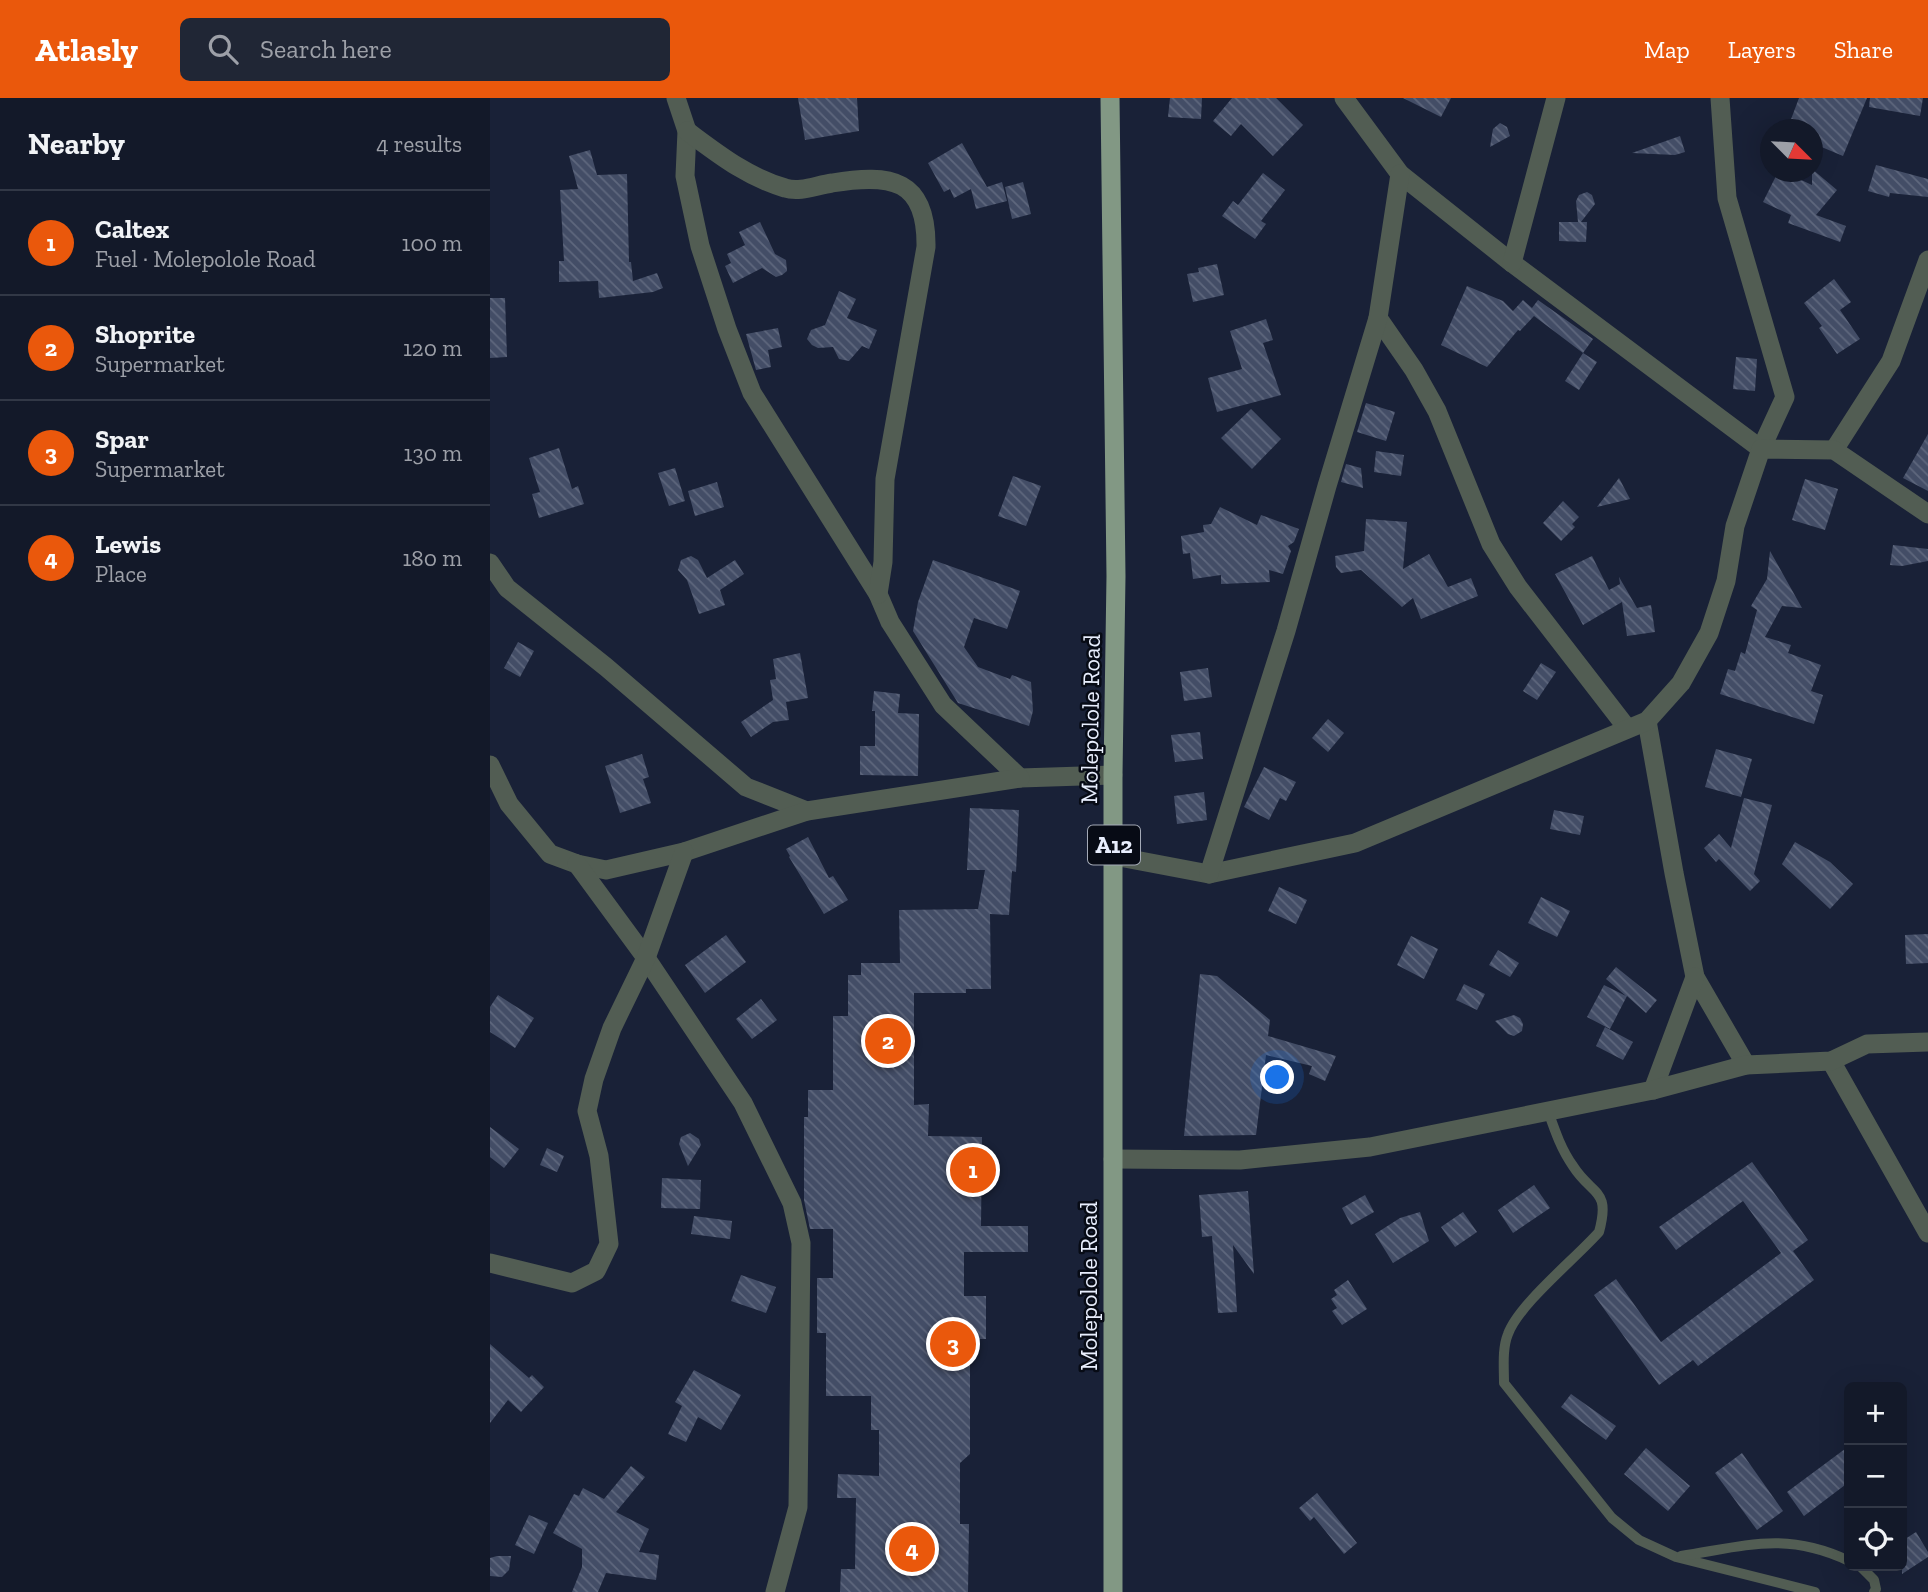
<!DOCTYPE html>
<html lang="en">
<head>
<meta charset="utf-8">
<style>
	:root { --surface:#131929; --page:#202635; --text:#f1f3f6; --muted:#9da0a8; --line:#323846; --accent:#ea580c }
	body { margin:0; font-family:"Zilla Slab",serif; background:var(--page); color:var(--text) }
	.controls { position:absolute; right:21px; bottom:21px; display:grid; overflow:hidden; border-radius:10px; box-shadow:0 7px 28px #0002 }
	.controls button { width:63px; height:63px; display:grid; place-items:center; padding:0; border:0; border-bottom:2px solid var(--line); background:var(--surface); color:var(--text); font:35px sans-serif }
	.compass { position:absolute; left:1270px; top:21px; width:63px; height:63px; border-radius:50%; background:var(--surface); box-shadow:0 7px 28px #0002; rotate:114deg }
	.you { position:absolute; left:788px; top:980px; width:24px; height:24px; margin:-18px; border:5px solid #fff; border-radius:50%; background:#1a73e8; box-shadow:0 0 0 10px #1a73e833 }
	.badge { display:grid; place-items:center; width:46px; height:46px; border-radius:50%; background:var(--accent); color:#fff; font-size:23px; font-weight:700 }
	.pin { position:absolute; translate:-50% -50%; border:4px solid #fff; box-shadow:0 2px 7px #0006 }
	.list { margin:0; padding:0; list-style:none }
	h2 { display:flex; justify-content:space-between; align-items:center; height:91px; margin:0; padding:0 28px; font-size:30px }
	h2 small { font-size:23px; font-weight:400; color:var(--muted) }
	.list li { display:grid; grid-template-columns:46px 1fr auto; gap:21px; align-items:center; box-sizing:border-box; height:105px; padding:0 28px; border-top:2px solid var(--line) }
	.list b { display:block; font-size:26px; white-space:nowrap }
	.list p { margin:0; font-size:23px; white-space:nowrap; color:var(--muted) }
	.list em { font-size:23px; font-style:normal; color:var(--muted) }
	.icon { flex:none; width:38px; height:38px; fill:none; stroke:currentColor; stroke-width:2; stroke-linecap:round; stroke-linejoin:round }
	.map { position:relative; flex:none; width:1438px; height:1494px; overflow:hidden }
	header { display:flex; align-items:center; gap:42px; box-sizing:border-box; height:98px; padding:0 35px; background:var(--accent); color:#fff }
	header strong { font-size:33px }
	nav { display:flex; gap:38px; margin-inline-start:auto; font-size:24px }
	.search { width:490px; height:63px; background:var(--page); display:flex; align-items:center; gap:18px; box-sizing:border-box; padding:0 24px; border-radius:10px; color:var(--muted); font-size:26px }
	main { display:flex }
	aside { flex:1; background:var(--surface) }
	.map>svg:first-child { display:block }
	.building { fill:url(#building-back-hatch) }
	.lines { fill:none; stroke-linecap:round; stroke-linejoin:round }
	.service { stroke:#525d53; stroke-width:10 }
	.minor { stroke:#525d53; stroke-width:19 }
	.primary { stroke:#829884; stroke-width:19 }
	.labels { text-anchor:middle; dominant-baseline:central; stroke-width:5; stroke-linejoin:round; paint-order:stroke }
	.shield { fill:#070b15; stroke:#a4aab7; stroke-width:2 }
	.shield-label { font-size:23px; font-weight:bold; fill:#e8eefd }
	.street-label { font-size:24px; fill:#e8eefd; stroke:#070b15 }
</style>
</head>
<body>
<header>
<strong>Atlasly</strong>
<div class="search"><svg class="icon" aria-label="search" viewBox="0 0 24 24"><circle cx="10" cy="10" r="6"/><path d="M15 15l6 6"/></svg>Search here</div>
<nav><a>Map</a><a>Layers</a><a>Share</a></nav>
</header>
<main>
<aside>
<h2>Nearby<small>4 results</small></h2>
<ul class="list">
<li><span class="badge">1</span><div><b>Caltex</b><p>Fuel · Molepolole Road</p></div><em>100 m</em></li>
<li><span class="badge">2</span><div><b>Shoprite</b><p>Supermarket</p></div><em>120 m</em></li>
<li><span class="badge">3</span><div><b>Spar</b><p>Supermarket</p></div><em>130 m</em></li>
<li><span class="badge">4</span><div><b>Lewis</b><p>Place</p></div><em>180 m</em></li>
</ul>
</aside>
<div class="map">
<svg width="1438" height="1494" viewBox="0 0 1438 1494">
	<defs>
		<pattern id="building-back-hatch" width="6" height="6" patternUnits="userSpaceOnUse" patternTransform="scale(1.75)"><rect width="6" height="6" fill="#434d66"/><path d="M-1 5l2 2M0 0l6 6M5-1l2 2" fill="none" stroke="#5e677d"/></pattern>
	</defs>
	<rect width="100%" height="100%" fill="#192137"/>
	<g class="building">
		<polygon points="308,0 367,0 369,33 315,42"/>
		<polygon points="680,0 712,0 711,21 678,19"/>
		<polygon points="742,0 786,0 813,27 783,58 751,26 741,38 723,23"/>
		<polygon points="913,0 961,0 951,19"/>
		<polygon points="1309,0 1377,0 1353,58 1322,45 1322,32 1297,32"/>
		<polygon points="1380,0 1433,0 1430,18 1379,9"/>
		<polygon points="1010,25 1017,29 1020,38 1000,49 1003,31"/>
		<polygon points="1190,38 1195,54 1185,57 1142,55"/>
		<polygon points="472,45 497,89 512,84 517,103 486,111 481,91 464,100 460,91 454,94 438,65"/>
		<polygon points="100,52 107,77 137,76 139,164 141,164 143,183 167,175 173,190 163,194 109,200 108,183 69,184 69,163 74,163 70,92 88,91 79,58"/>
		<polygon points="1386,67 1438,81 1438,99 1400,95 1399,99 1378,93"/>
		<polygon points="1322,71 1347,92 1326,117 1356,128 1350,144 1298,125 1301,117 1273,104 1288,74 1294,74 1322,87"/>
		<polygon points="773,75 795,92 771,123 776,126 765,141 732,118 743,103 748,107"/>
		<polygon points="533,84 541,116 522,121 515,89"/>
		<polygon points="1097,94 1102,97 1105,106 1091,124 1097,124 1096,144 1069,143 1069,124 1088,124 1086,103 1089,97"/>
		<polygon points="270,124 285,156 296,162 297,173 292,177 286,179 272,170 243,185 235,168 241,165 237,156 255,147 249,134"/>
		<polygon points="727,166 734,197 703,204 697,176 709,174 708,170"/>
		<polygon points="1344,181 1361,204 1350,212 1370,241 1347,256 1329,230 1332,228 1314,205"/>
		<polygon points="977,188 1013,203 1023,213 1033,202 1042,210 1048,202 1103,241 1093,255 1044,218 1030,233 1028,232 997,269 951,247"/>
		<polygon points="349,193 366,201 357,220 387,232 379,251 372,248 359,263 349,261 343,249 328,250 322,247 317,241 321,232 335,227"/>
		<polygon points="0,200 15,200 17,259 0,260"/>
		<polygon points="776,221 783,242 773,245 791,297 727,314 718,280 752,271 740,233"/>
		<polygon points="288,230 292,249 278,252 281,269 266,272 256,236"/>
		<polygon points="1093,255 1107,264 1089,292 1075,283"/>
		<polygon points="1246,259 1267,261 1265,293 1243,291"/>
		<polygon points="876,305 905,314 896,343 867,334"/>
		<polygon points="761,311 791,341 762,371 731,340"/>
		<polygon points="1438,336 1438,393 1413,380"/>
		<polygon points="69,350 82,391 88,388 94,406 49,420 42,396 50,394 39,360"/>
		<polygon points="886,353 914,357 911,378 884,374"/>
		<polygon points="856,366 871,370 873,390 851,384"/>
		<polygon points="185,370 195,403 179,408 168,375"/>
		<polygon points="523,378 551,388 536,428 508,418"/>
		<polygon points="1129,380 1140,401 1107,409"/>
		<polygon points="1315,381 1348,391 1335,432 1302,422"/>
		<polygon points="227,384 234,409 205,418 198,393"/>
		<polygon points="1073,403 1089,419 1082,426 1085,429 1071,443 1053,425"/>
		<polygon points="730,409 767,427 771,417 809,431 804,444 798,448 801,453 793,476 779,472 780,484 731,486 731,477 703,481 700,455 693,456 691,438 714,434 713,427 721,426"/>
		<polygon points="876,421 917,424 913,471 939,456 958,489 981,480 988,498 931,521 923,500 912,509 871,472 851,475 846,469 845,458 874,453"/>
		<polygon points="1403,447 1438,451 1438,463 1412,468 1400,467"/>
		<polygon points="1280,453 1312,510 1292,508 1275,539 1301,547 1298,555 1331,567 1321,593 1333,597 1324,626 1230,596 1238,571 1245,573 1251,554 1255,556 1267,512 1261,508 1277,481"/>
		<polygon points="201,458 208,462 217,480 245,462 254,476 230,492 235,507 209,516 197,482 188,472 191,462"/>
		<polygon points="1102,458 1119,492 1130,486 1129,479 1147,510 1161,507 1165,534 1137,538 1132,504 1093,527 1065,476"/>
		<polygon points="443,462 530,493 517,531 484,520 474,549 488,569 520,581 522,577 541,584 543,613 539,628 468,605 423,533 428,504"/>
		<polygon points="28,544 44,553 30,579 14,570"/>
		<polygon points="310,555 318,600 296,604 299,622 283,624 261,639 251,624 283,602 280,582 286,581 283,561"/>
		<polygon points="1051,565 1066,574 1047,602 1033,593"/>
		<polygon points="718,570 722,599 694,603 690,574"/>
		<polygon points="384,593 410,596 408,615 429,616 428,678 370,677 370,648 385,648 385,613 382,613"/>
		<polygon points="838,621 854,635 838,654 822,640"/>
		<polygon points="710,634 713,661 685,664 681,637"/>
		<polygon points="1226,651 1262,661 1251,699 1215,689"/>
		<polygon points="152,656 159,679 153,681 161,705 130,715 115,668"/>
		<polygon points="774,669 806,684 796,703 790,700 779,722 754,709"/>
		<polygon points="714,694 717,722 687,726 684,698"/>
		<polygon points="1254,700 1282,707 1264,776 1270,783 1260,793 1229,761 1226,764 1214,750 1229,736 1241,750"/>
		<polygon points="480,710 529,712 526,774 522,773 519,817 500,816 501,891 476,891 476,895 424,895 424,1007 439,1006 438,1038 492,1039 491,1128 538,1128 538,1154 474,1154 474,1198 496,1198 496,1241 480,1241 480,1356 470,1365 470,1426 479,1426 478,1494 350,1494 351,1471 365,1471 366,1400 347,1400 348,1376 389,1378 389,1332 381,1332 381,1298 336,1298 336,1235 327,1235 327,1180 343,1180 343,1131 320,1131 314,1102 314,1019 318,1019 318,992 343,992 343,918 358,918 358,877 371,877 371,865 410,865 409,812 488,811 495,772 477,772"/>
		<polygon points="1064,712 1094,718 1090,737 1060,731"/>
		<polygon points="318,739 339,780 343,778 358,802 334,816 299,759 300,758 296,751"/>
		<polygon points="1305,744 1340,764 1363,786 1340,811 1292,766"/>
		<polygon points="789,789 817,802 806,826 778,813"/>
		<polygon points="1051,799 1080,813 1067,839 1038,825"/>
		<polygon points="1438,836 1438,865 1416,866 1415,837"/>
		<polygon points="236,837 256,864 215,895 195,867"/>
		<polygon points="921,838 948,851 934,881 907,867"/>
		<polygon points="1008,852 1029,865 1020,879 999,867"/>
		<polygon points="1126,869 1167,902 1156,915 1137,898 1120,931 1097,919 1114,887 1136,898 1116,881"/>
		<polygon points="710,876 727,878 780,922 778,938 846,958 835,983 819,976 822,968 776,957 766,1037 694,1038"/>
		<polygon points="974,886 995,896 987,912 966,902"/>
		<polygon points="8,897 44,920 25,950 0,934 0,909"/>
		<polygon points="271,901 287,922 262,941 246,921"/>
		<polygon points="1024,917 1030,920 1033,926 1032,933 1024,938 1018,936 1005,923"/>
		<polygon points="1115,929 1143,944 1133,962 1106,948"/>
		<polygon points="0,1029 29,1051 14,1070 0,1059"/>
		<polygon points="200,1035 209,1041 211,1047 198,1068 189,1046 191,1039"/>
		<polygon points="57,1050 74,1058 67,1074 50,1067"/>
		<polygon points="1262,1064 1318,1142 1303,1153 1324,1182 1208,1268 1203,1262 1169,1287 1104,1197 1126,1181 1171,1244 1291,1155 1253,1103 1186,1152 1169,1129"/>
		<polygon points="172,1080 211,1082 210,1111 171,1110"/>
		<polygon points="1044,1087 1060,1110 1023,1135 1008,1112"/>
		<polygon points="758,1093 764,1176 743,1147 747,1214 728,1215 722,1138 712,1139 709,1097"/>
		<polygon points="875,1097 884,1114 861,1127 852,1110"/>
		<polygon points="930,1114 939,1143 903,1165 885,1136 910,1120"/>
		<polygon points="973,1114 987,1134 965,1149 951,1129"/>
		<polygon points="204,1118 242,1123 240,1141 201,1136"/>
		<polygon points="251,1177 286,1189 276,1215 241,1203"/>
		<polygon points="858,1182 877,1211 852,1227 842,1213 847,1210 841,1201 847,1197 844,1192"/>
		<polygon points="0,1246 39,1280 42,1277 54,1289 31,1314 18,1302 0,1325"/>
		<polygon points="204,1272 251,1297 231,1332 208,1319 196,1344 178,1336 192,1308 185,1304"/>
		<polygon points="1081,1296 1126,1328 1116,1342 1071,1309"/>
		<polygon points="1359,1348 1359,1384 1314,1418 1297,1394"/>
		<polygon points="1156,1350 1200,1388 1178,1413 1134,1376"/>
		<polygon points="1252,1355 1293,1413 1267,1432 1225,1375"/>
		<polygon points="141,1368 155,1379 126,1414 159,1431 149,1454 169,1457 166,1482 116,1475 108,1494 82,1494 92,1469 92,1451 63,1435 84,1396 89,1398 93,1390 114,1401"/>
		<polygon points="827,1395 867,1445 854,1456 824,1419 820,1423 809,1410"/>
		<polygon points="39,1417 58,1425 44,1456 25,1447"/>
		<polygon points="1426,1434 1438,1454 1438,1459 1412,1476 1412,1443"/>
		<polygon points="7,1458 21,1458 19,1472 12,1479 0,1478 0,1460"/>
	</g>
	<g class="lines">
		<g class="service">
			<path d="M1058 1013C1065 1033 1071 1051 1083 1068 1102 1098 1121 1090 1109 1134 1085 1161 1029 1206 1018 1236 1012 1251 1014 1269 1014 1285L1122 1420 1149 1442 1186 1459 1325 1494"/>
			<path d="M1191 1458C1256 1448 1296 1433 1359 1463"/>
			<polyline points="1370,1468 1384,1482 1386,1491 1384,1494"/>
		</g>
		<g class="minor">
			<polyline points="186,0 197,33 195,78 210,148 237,231 262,295 388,496 400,524 453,607 530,680 623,677"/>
			<polyline points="854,0 910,76 1022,165 1271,351 1295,299 1237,100 1230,0"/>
			<path d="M197 33C228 56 257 79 295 90 310 95 327 87 342 85 401 75 437 81 436 149L395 381 393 464 388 496"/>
			<polyline points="1022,165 1066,0"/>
			<polyline points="888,220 924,272 947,313 1001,446 1028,489 1137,630"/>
			<polyline points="1344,352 1401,263 1438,162"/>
			<polyline points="0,465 17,490 116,569 256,689 317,713"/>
			<polyline points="1157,623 1184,775 1205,879 1256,967"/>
			<polyline points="0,667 19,706 60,756 87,766 116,772 194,754 317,713 530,680"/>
			<polyline points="624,758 719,776 865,745 1157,623 1191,585 1219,535 1236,483 1245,428 1271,351 1344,352 1438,416"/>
			<polyline points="87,766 156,860 253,1005 302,1105 311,1145 308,1409 285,1494"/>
			<polyline points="719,776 796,533 837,388 888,220 910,76"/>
			<polyline points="1341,963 1438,1135"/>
			<polyline points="1163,992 1205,879"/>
			<polyline points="623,1061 750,1062 880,1049 1163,992 1256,967 1341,963 1377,946 1438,944"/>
			<polyline points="0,1165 82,1185 106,1173 119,1146 109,1058 97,1013 104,981 122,930 156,860 194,754"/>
		</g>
		<polyline class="primary" points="620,0 626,478 623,677 623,1494"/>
	</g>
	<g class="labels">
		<rect class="shield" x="598" y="727.5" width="52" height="39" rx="5"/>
		<g class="shield-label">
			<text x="624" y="747">A12</text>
		</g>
		<g class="street-label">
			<text transform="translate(600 621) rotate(-89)">Molepolole Road</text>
			<text transform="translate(598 1188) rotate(-90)">Molepolole Road</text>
		</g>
	</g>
</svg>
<div class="controls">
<button>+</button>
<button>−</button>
<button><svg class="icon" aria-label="locate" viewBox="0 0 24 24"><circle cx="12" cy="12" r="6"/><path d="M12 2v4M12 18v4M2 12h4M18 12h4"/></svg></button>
</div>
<svg class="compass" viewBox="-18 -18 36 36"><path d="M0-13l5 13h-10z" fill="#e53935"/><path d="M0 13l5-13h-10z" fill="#9da0a8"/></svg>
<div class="you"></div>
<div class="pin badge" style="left:483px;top:1072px">1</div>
<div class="pin badge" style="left:398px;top:943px">2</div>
<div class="pin badge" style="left:463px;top:1246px">3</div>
<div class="pin badge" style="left:422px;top:1451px">4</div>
</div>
</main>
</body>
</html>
